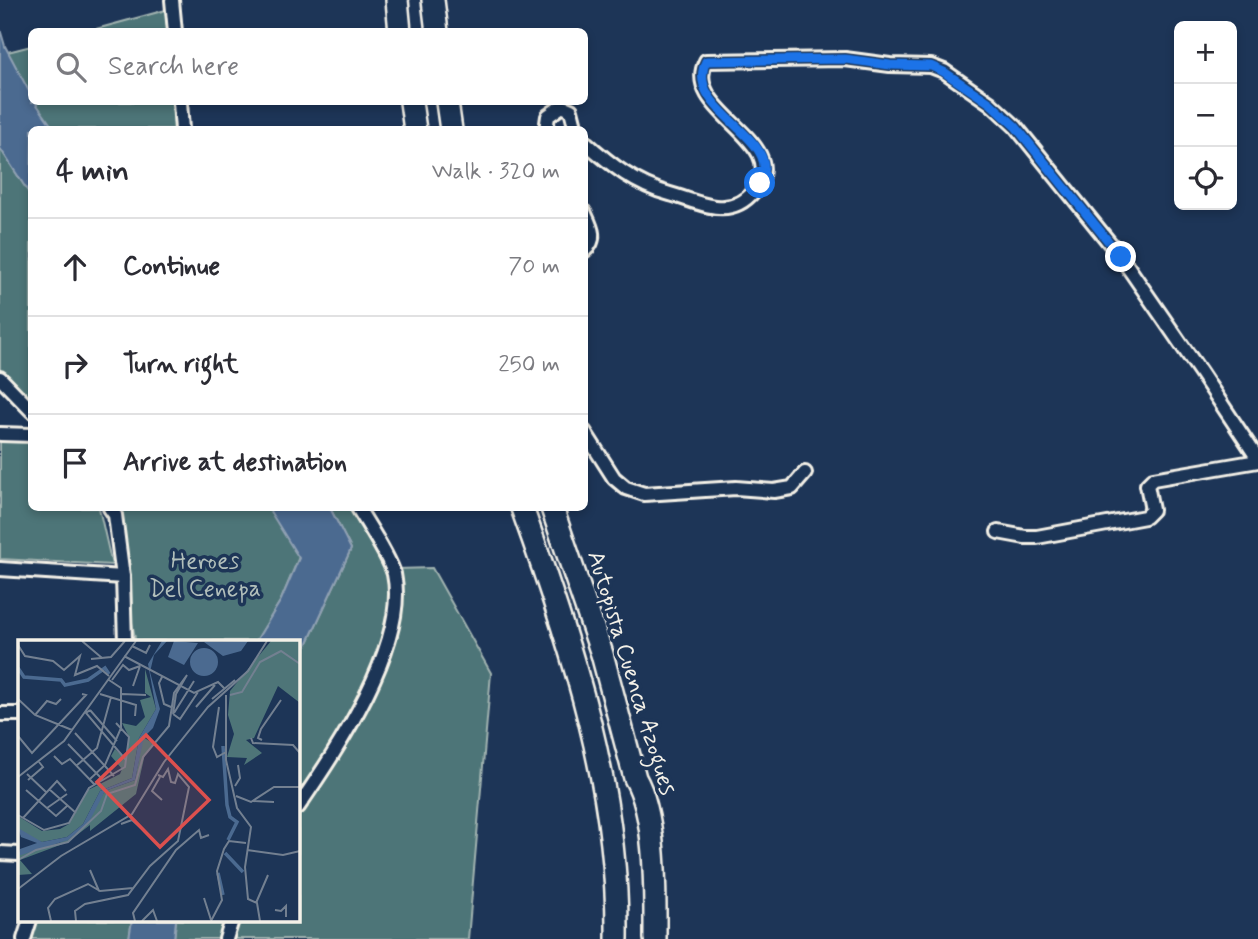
<!DOCTYPE html>
<html lang="en">
<head>
<meta charset="utf-8">
<style>
	:root { --surface:#fff; --page:#f2f2f3; --text:#2b2b33; --muted:#7c7c81; --line:#e1e1e2 }
	body { margin:0; font-family:Mynerve,sans-serif; background:var(--page); color:var(--text) }
	.controls { position:absolute; right:21px; top:21px; display:grid; overflow:hidden; border-radius:10px; box-shadow:0 4px 10px #0003 }
	.controls button { width:63px; height:63px; display:grid; place-items:center; padding:0; border:0; border-bottom:2px solid var(--line); background:var(--surface); color:var(--text); font:35px sans-serif }
	.stop { position:absolute; width:21px; height:21px; margin:-16px; border:5px solid #1a73e8; border-radius:50%; background:#fff }
	.stop.end { background:#1a73e8; border-color:#fff; box-shadow:0 2px 7px #0008 }
	.list { margin:0; padding:0; list-style:none }
	h2 { display:flex; justify-content:space-between; align-items:center; height:91px; margin:0; padding:0 28px; font-size:30px }
	h2 small { font-size:23px; font-weight:400; color:var(--muted) }
	.list li { display:grid; grid-template-columns:46px 1fr auto; gap:21px; align-items:center; box-sizing:border-box; height:98px; padding:0 28px; border-top:2px solid var(--line) }
	.list b { display:block; font-size:26px; white-space:nowrap }
	.list em { font-size:23px; font-style:normal; color:var(--muted) }
	.icon { flex:none; width:38px; height:38px; fill:none; stroke:currentColor; stroke-width:2; stroke-linecap:round; stroke-linejoin:round }
	.map { position:relative; flex:none; width:1258px; height:939px; overflow:hidden }
	.search { position:absolute; background:var(--surface); box-shadow:0 4px 10px #0003; left:28px; top:28px; width:560px; height:77px; display:flex; align-items:center; gap:18px; box-sizing:border-box; padding:0 24px; border-radius:10px; color:var(--muted); font-size:26px }
	.panel { position:absolute; background:var(--surface); box-shadow:0 4px 10px #0003; left:28px; top:126px; width:560px; height:385px; border-radius:10px }
	.map>svg:first-child { display:block }
	.green { fill:#4e7578; stroke:#a1b3b0; stroke-width:2 }
	.water { fill:#4b6a90; stroke:#8fa0b3; stroke-width:2 }
	.lines { fill:none; stroke-linecap:round; stroke-linejoin:round }
	.street-casing { stroke:#f4f1e8; stroke-width:18 }
	.highway-casing { stroke:#f4f1e8; stroke-width:26 }
	.street { stroke:#1d3557; stroke-width:12 }
	.highway { stroke:#1d3557; stroke-width:21 }
	.route { stroke:#1a73e8; stroke-width:9 }
	.labels { text-anchor:middle; dominant-baseline:central; stroke-width:7; stroke-linejoin:round; paint-order:stroke }
	.park-label { font-size:24px; fill:#b2bfbb; stroke:#1d3557 }
	.street-label { font-size:24px; fill:#f4f1e8; stroke:#1d3557 }
	.inset-river { fill:none; stroke:#4b6a90; stroke-width:3.5 }
	.inset-road { fill:none; stroke:#738091; stroke-width:2 }
	.view { fill:#dc504e; fill-opacity:0.15; stroke:#dc504e; stroke-width:3.5 }
	.inset-edge { fill:none; stroke:#f4f1e8; stroke-width:3.5 }
</style>
</head>
<body>
<div class="map">
<svg width="1258" height="939" viewBox="0 0 1258 939">
	<rect width="100%" height="100%" fill="#1d3557"/>
	<filter id="ink" filterUnits="userSpaceOnUse"><feTurbulence type="fractalNoise" baseFrequency=".0143" numOctaves="2"/><feDisplacementMap in="SourceGraphic" scale="14" xChannelSelector="R" yChannelSelector="G"/><feConvolveMatrix kernelMatrix="1 2 1 2 8 2 1 2 1" color-interpolation-filters="sRGB"/></filter>
	<g filter="url(#ink)">
		<g class="green">
			<polygon points="166,10 173,19 174,32 85,32"/>
			<polygon points="31,46 32,102 180,102 182,129 35,129 0,54"/>
			<polygon points="0,148 31,196 31,409 0,374"/>
			<polygon points="0,441 31,442 32,508 99,508 112,565 0,559"/>
			<polygon points="110,508 268,508 296,548 294,550 299,557 281,600 256,641 134,641 135,638"/>
			<polygon points="330,508 358,508 397,591 377,670 298,807 298,664 351,549"/>
			<polygon points="432,568 491,673 468,939 231,939 238,920 298,920 298,816 363,716 382,671 401,616 402,588 397,569"/>
			<polygon points="35,920 132,920 129,939 31,939"/>
			<polygon points="176,920 232,920 226,939 174,939"/>
		</g>
		<g class="water">
			<polygon points="0,29 5,46 31,95 32,102 35,102 54,129 32,130 31,196 0,148"/>
			<polygon points="268,508 330,508 351,549 298,664 298,642 256,641 281,600 299,558"/>
			<polygon points="132,920 176,920 174,939 129,939"/>
		</g>
		<g class="lines">
			<defs>
				<g id="street">
					<polyline points="172,0 175,32"/>
					<polyline points="180,102 182,130"/>
					<polyline points="546,130 548,116 562,106 571,110 576,130"/>
					<path d="M584 141C611 165 636 185 670 194 700 202 729 221 754 191 795 140 680 112 706 61L845 59 890 65 931 66 944 71 990 103 1016 127 1121 257 1201 373 1258 459"/>
					<path d="M584 212C590 225 599 239 584 251"/>
					<polyline points="0,378 32,411"/>
					<polyline points="584,431 614,478 626,488 644,494 736,488 774,491 792,488 805,473"/>
					<polyline points="0,434 32,435"/>
					<polyline points="110,508 115,515 123,577 125,642"/>
					<polyline points="998,532 1025,537 1037,537 1145,517 1152,510 1147,485 1153,479 1258,461"/>
					<polyline points="0,569 123,577"/>
					<polyline points="0,714 19,714"/>
					<path d="M298 807C336 751 409 644 394 574 389 556 368 525 358 508"/>
					<polyline points="0,853 19,854"/>
					<polyline points="24,939 30,920"/>
					<polyline points="226,939 232,920"/>
				</g>
				<g id="highway">
					<polyline points="397,0 400,32"/>
					<polyline points="433,0 437,32"/>
					<polyline points="411,102 415,130"/>
					<polyline points="447,102 451,130"/>
					<path d="M522 508C572 647 619 789 617 939"/>
					<path d="M552 508 602 654 635 778C657 816 655 894 655 939"/>
				</g>
			</defs>
			<use href="#street" class="street-casing"/>
			<use href="#highway" class="highway-casing"/>
			<use href="#street" class="street"/>
			<use href="#highway" class="highway"/>
		</g>
	</g>
	<g class="lines" filter="url(#ink)">
		<path class="route" d="M760 183C761 179 764 172 764 167 764 132 685 105 706 61L845 59 890 65 931 66 944 72 990 103 1016 127 1121 257"/>
	</g>
	<g class="labels">
		<g class="park-label">
			<text x="205" y="561">Heroes<tspan x="205" dy="28">Del Cenepa</tspan></text>
		</g>
		<g class="street-label">
			<text transform="translate(631 673) rotate(73)">Autopista Cuenca Azogues</text>
		</g>
	</g>
	<g transform="translate(18 640)">
		<rect width="282" height="282" fill="#1d3557"/>
		<path d="M253 1H282V63L260 46 236 98 228 100 244 113 226 125 229 118 209 117 216 94 210 75 212 51ZM127 29 138 69 121 98 114 138 82 151 65 184 49 197 24 202 6 195 0 188V176L24 191 42 189 51 184 70 150 102 134 104 129 93 116 97 109 107 119 111 97 104 83 118 86 127 77 122 60 133 57 127 53ZM125 97 136 104 127 114 118 154 72 191V185L50 202 2 220 14 234 0 235V216L4 212 41 203 60 193 87 151 117 140Z" fill="#4e7578"/>
		<path d="M144 1H149L136 15 132 32 142 69 135 88 126 97 117 140 87 151 70 184 50 200 0 216 2 209 19 203 3 197 0 188 24 202 49 197 65 184 82 151 114 138 121 98 138 69 130 24ZM156 1 180 3 166 25 150 17ZM230 1 223 11 205 16 186 2ZM172 22a14 14 0 1 1 28 0a14 14 0 1 1-28 0Z" fill="#4b6a90"/>
		<path class="inset-river" d="M0 28 6 37 43 40 47 45 70 40 87 28 91 34M205 106 209 165 212 177 219 182 210 200M207 213 225 232M200 233 205 255"/>
		<path class="inset-road" d="M64 1 84 18M0 5 7 16 35 21 46 30 62 16 57 35 79 26 91 36M114 6 128 13 132 5M106 16 176 53 200 42 206 48M73 19 93 17 107 1M144 37 141 43 146 64 153 67M94 40 105 25 111 30 122 26M115 46 122 26M82 54 118 65 117 76M104 54 128 55M208 55V120L219 168 233 187 227 227 230 259 239 263 242 281M212 55 224 52 242 22 263 11 282 24M0 59 17 75 54 90M194 59 217 40M178 67 197 45M201 67 195 107 199 117 208 112M72 70 68 73 108 120M72 70 99 101M156 73 176 41M155 74 162 79 180 52M17 75 29 61 38 64 43 59M57 93 96 136M0 96 14 113 68 55 64 54M233 98 235 103 275 105 282 113M244 100 240 98 243 89 263 60M50 104 85 140M36 116 44 124 52 119 77 145M58 126 79 108 93 57M9 134 28 152M0 137 46 101 118 1M142 137 134 151 144 160M72 139 87 125 103 88V48L91 40M10 140 25 127 21 122M217 146 222 138 220 125M31 149 58 173M8 150 38 176 49 166M218 156 233 162 256 147H282M235 161 256 162M29 168 49 154M0 175 26 190 51 183 71 148 107 127 111 97 98 83M5 178 39 141 48 151M103 184 114 180 123 188M229 210 265 215 282 211M0 220 18 210 50 202 83 171 89 154 117 145 125 117 151 86 156 53 169 35 158 54 155 74M72 230 81 251M0 249 43 216 114 174 146 122 190 67 230 31 249 1M186 258 193 280M238 263 250 235M257 270 263 271 268 266V277M33 281 30 268 37 259 70 244 82 251 115 248M58 281 57 271 67 264 110 255 132 226 160 201 171 147 160 134 157 143 153 142 150 129 145 137 140 135M117 281 115 273 158 210 181 190 183 198 191 195M124 281 135 270 139 281M193 281 204 260 199 231 206 209 211 201 228 203"/>
		<path class="view" d="M128 95 191 160 142 207 79 142Z"/>
		<rect width="282" height="282" class="inset-edge"/>
	</g>
</svg>
<div class="controls">
<button>+</button>
<button>−</button>
<button><svg class="icon" aria-label="locate" viewBox="0 0 24 24"><circle cx="12" cy="12" r="6"/><path d="M12 2v4M12 18v4M2 12h4M18 12h4"/></svg></button>
</div>
<div class="stop" style="left:760px;top:183px"></div>
<div class="stop end" style="left:1121px;top:257px"></div>
<div class="search"><svg class="icon" aria-label="search" viewBox="0 0 24 24"><circle cx="10" cy="10" r="6"/><path d="M15 15l6 6"/></svg>Search here</div>
<section class="panel">
<h2>4 min<small>Walk · 320 m</small></h2>
<ul class="list">
<li><svg class="icon" aria-label="ahead" viewBox="0 0 24 24"><path d="M12 20V5M6 11l6-6 6 6"/></svg><div><b>Continue</b></div><em>70 m</em></li>
<li><svg class="icon" aria-label="right" viewBox="0 0 24 24"><path d="M7 20v-9h11M14 6l5 5-5 5"/></svg><div><b>Turn right</b></div><em>250 m</em></li>
<li><svg class="icon" aria-label="arrive" viewBox="0 0 24 24"><path d="M6 21V4h12l-3 4 3 4H6"/></svg><div><b>Arrive at destination</b></div></li>
</ul>
</section>
</div>
</body>
</html>
